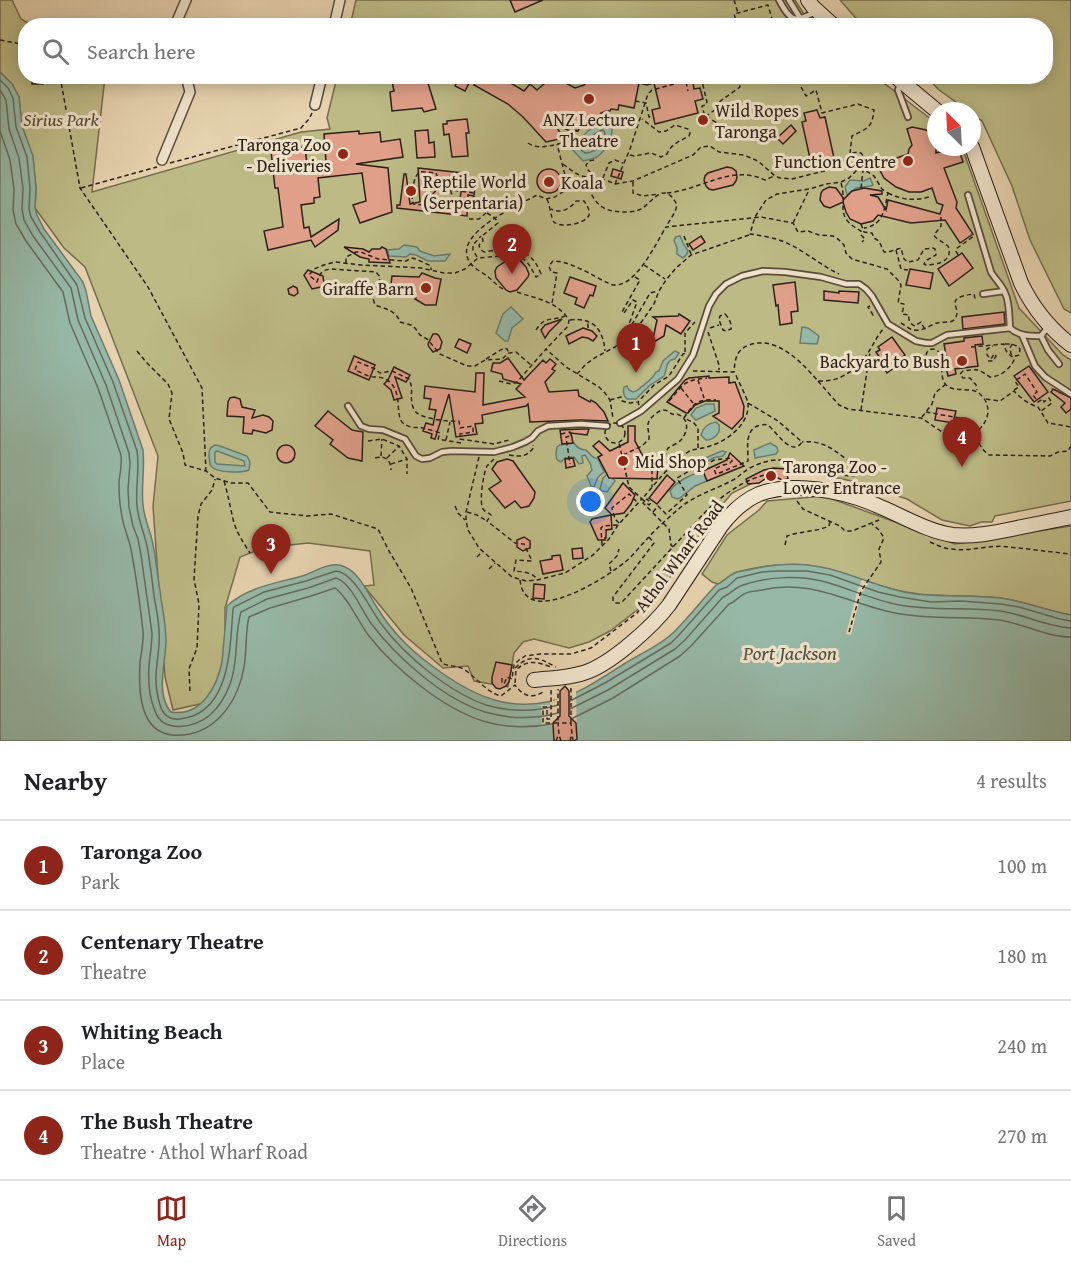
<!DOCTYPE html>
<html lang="en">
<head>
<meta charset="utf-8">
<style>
	:root { --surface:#fff; --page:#f2f2f2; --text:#202124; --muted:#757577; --line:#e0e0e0; --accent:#8f2418 }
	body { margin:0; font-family:"Gentium Book Plus",serif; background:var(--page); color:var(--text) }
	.compass { position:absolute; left:927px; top:102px; width:54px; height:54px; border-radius:50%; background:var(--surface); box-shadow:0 3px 15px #0003; rotate:336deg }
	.you { position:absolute; left:591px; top:502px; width:21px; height:21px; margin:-15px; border:4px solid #fff; border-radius:50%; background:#1a73e8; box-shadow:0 0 0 9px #1a73e833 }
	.badge { display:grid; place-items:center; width:39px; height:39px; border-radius:50%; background:var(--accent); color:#fff; font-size:20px; font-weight:700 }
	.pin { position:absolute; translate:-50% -50px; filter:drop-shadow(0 2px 3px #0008) }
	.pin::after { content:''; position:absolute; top:32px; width:21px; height:18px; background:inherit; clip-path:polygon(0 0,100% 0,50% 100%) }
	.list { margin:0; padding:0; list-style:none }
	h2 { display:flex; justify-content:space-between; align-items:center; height:78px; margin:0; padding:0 24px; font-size:26px }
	h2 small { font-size:20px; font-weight:400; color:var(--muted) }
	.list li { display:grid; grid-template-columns:39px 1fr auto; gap:18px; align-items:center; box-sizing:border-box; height:90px; padding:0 24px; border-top:2px solid var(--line) }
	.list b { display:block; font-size:22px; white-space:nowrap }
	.list p { margin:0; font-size:20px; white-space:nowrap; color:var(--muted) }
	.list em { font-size:20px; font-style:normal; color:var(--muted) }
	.icon { flex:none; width:33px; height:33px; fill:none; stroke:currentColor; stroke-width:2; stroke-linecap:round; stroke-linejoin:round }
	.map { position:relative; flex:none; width:1071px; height:741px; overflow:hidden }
	.search { position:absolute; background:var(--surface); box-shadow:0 3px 15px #0003; left:18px; right:18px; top:18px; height:66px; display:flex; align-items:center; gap:15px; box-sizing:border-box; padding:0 21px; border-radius:24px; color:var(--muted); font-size:22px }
	.sheet { height:438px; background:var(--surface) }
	nav { display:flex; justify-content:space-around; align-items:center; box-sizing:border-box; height:84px; border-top:2px solid var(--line); background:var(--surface); font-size:16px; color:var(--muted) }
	nav a { display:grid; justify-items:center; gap:3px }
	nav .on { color:var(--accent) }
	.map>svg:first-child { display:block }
	.green { fill:#bdba85; stroke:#746d4e; stroke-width:1.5 }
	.water { fill:#97b8a7; stroke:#6c7b6d; stroke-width:1.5; fill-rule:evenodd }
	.pier { fill:#e6d2ae }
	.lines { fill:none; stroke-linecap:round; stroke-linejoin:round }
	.shore { stroke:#626c5f; stroke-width:1.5 }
	.building { fill:#df9f89; stroke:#2c2017; stroke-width:1.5; fill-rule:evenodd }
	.service-casing { stroke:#5a4c3d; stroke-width:8 }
	.minor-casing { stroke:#5a4c3d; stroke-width:12 }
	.secondary-casing { stroke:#2c2017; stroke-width:16 }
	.path { stroke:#2c2017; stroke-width:1.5; stroke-dasharray:4.5 3; stroke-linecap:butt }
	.service { stroke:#efe2ca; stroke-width:4.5 }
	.minor { stroke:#efe2ca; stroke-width:9 }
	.secondary { stroke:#efe2ca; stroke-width:14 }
	.poi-dot { fill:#8f2418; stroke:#efe2ca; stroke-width:2 }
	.labels { text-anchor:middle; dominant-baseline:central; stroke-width:6; stroke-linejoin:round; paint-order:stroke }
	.poi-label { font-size:18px; fill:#2c2017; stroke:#efe2ca; text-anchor:start }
	.park-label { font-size:18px; font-style:italic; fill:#504632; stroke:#efe2ca }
	.street-label { font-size:18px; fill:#2c2017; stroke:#efe2ca }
	.water-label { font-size:20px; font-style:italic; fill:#4c4e42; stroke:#efe2ca }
</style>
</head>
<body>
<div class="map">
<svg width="1071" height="741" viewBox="0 0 1071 741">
	<rect width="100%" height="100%" fill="#e6d2ae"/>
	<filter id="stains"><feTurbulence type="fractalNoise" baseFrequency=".00333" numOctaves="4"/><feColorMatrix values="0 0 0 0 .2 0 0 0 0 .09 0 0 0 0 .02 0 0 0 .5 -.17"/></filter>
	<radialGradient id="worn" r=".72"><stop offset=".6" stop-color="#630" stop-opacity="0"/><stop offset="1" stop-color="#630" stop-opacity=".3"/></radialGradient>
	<g class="green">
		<polygon points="0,0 12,0 21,19 32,25 26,26 26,76 105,77 92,192 301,132 330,129 327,118 337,77 876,77 936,123 936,147 962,147 1019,308 1063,355 1071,360 1071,501 995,516 992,522 981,522 970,526 942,520 907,499 852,481 812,473 773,473 732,493 717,511 659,593 610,631 589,642 569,648 534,639 523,642 514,653 508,687 474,681 468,666 443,668 404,635 364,586 374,585 370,551 308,543 263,548 240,557 225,608 225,670 204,703 173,710 165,677 153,506 158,456 85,267 64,248 35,208 36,188 33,159 22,126 19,97 12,84 0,72"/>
		<polygon points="356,0 795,0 811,25 350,26"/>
		<polygon points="840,0 1071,0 1071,313 1064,309 1030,240 1012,186 982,121 972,114 972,111 968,111 938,89 927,77 1046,76 1046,26 862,25"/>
		<path d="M824 496 955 544 1071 526V615C1047 611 1024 601 999 598 970 594 941 598 912 593 884 589 859 578 832 570 801 561 767 564 737 572 730 574 725 581 718 584L712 582 702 574 727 535 759 510 767 501Z"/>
	</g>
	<g class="water">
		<path d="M0 72 12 84 19 97 22 126 33 156 36 188 35 208 37 215 44 229 83 282 86 291 91 316 119 380 143 450C145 469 141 487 143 505 144 516 148 526 151 536 156 554 157 573 160 591 162 607 166 624 166 641 166 662 155 694 171 712 201 717 217 687 222 662L227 606C247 587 277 583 302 576 315 572 331 560 345 567 360 573 369 596 378 609 386 622 396 634 406 644 417 655 429 664 442 673 476 697 509 711 552 701 578 695 602 678 624 664 641 653 660 646 674 632 689 617 702 600 716 585 725 581 729 575 735 573 739 571 744 571 749 570 775 563 803 562 830 569 857 576 881 588 909 593 939 598 970 594 1000 598 1024 601 1047 611 1071 615V741H0Z"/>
		<path d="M604 120 612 123C614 134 607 150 597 157 593 159 588 160 583 161L571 148 588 131Z"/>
		<polygon points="870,178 873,185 871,186 856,188 847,195 845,187 850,180 864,181"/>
		<polygon points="680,236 684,245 688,251 687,254 683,258 677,254 677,248 674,240 676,237"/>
		<polygon points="404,245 417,247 420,251 434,256 450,254 445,261 428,261 416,255 410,254 406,257 389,256 387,250 399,249"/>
		<polygon points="511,307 523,319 512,328 508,341 505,341 496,333 503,314"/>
		<polygon points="802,327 808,328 819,336 817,344 800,343"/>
		<path d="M675 351 679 353 675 359C665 360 667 370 664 376L649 386 636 399H627C623 395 623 392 624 387L627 386 629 390 633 392C639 391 639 388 644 385 649 380 653 379 656 372L659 371 663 361Z"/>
		<polygon points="706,404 714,404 715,411 696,420 691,415 696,408"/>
		<path d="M716 422 719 425C721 433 714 440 706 440L701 435C703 428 708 423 716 422Z"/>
		<path d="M574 443C577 448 581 450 586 450L593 457 598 459 604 472 598 477 594 487 591 486 587 476 592 470 590 463 585 455 582 456 583 463 579 464 574 457 565 458 561 462C554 460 556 453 557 447L560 445Z"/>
		<polygon points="770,443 777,447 778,451 776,454 755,458 754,450"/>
		<path d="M215 445 220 446 247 456 250 462 249 470C242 473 215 473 211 466 209 464 210 460 209 457 209 450 209 448 215 445ZM217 451 244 461 245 466 217 464 215 462V452Z"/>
		<polygon points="722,451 726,452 723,456 713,458 702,465 688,468 688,465"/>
		<path d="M703 471 707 481 695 486 680 498 677 499 672 497 670 491C678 480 690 475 703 471Z"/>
		<polygon points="609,473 615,481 607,492 602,491 600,489 603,478"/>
	</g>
	<g class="pier">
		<polygon points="862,580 869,583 861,594 851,635 846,634 858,589"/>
		<polygon points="576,691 577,738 576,739 576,741 554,739 553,725 542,726 541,705 550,705 550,698 553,698 553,701"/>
	</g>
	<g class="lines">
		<g class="shore">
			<path d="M0 80 8 88 13 98 16 127 27 157 30 188 29 209 31 217 40 232 77 285 85 318 113 382 137 451C140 470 135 488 137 506 138 520 144 532 147 546 150 562 152 579 154 596 156 608 159 620 159 632 160 643 158 653 157 664 155 677 156 692 160 705 163 715 170 720 180 719 231 714 230 646 233 609L234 607 264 592 306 581 336 571C354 572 371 611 382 625 405 656 449 692 486 705 509 712 536 712 558 705"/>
			<path d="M0 90 6 100 9 129 19 158 23 189 22 209 24 220 33 236 71 288 78 320 106 385 129 453 130 464 128 489 129 507 133 526 138 539 141 555 152 633C152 644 150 655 149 665 148 680 149 697 155 711 163 734 195 728 210 715 219 707 226 695 230 684 239 661 234 635 241 612L267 599 308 588 336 578C351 583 361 609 370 622 396 657 443 699 485 712 509 719 535 719 558 713"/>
			<path d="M602 130 604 131 605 133C601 144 597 153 585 153L581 150C584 140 593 135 602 130Z"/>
			<path d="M0 131 10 160 14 189 13 210 16 224 26 241 63 292 70 323 98 388 121 455C122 464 120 473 119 482 119 491 119 501 121 510 122 524 128 536 131 549 136 576 140 604 143 631 144 642 141 652 140 663 139 680 139 706 149 721 158 735 174 737 190 734 221 727 239 697 244 667 247 651 245 633 249 617L270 608 311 596 335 588C347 596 359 623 369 636 395 669 442 708 483 721 505 728 529 728 552 724"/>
			<polyline points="570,701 605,683 671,643 679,635 719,590 727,587 737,578 762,572 777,571 807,571 830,575 878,592 900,597 931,602 961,601 1001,604 1019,607 1060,619 1071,621"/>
			<path d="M570 709 608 690 675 649 685 640 723 597C730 594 736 587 743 585 770 576 801 575 829 583 852 590 875 600 899 605 932 611 966 607 1000 611 1024 614 1047 627 1071 628"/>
			<path d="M573 718 613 698 680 656 691 646 729 604C735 602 738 597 744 594 748 591 756 591 762 590 810 578 850 604 895 613 930 620 965 616 1000 620 1024 624 1047 637 1071 637"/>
		</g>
	</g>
	<g class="building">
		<polygon points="510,0 543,0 515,12"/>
		<polygon points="32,76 44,76 43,84 32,84"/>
		<polygon points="391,76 442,76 442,80 428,83 436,109 424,112 422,108 392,111 390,92 394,91"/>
		<polygon points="460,76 470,81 465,91 455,86"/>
		<polygon points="479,76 499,76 524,91 530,84 537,90 545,83 558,81 564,82 575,88 584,85 593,76 616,76 616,79 625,76 692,76 694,89 700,88 703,99 695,101 698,113 655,124 652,110 660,108 654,83 647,85 639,83 634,108 619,105 618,110 611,109 610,111 606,111 601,113 593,124 580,127 578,131 576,130 575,133 554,124 564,138 546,142 523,117 508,104 474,85"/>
		<polygon points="817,110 820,118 825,117 834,158 811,163 802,122 806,121 804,113"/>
		<polygon points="467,119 469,133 466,133 468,156 452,157 449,134 444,135 443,124 447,124 447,121"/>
		<polygon points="791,125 796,131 783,144 777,138"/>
		<polygon points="912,127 926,130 932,134 936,140 936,153 958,147 963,162 944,168 957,202 956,208 973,234 960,243 945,220 911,223 878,215 873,221 861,224 850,219 846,212 843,202 830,208 824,206 820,200 821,193 823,190 829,187 836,188 844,199 852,191 864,188 882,191 882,194 870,195 878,197 886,210 888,200 940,214 943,205 937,203 932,188 921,192 909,192 896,187 884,178 877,165 908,154 909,149 912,145 907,129"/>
		<polygon points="428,130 429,143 434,142 435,157 417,158 415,131"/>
		<polygon points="359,131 359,134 380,132 381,142 400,139 403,157 356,164 388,168 392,212 360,223 353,205 366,201 362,173 318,178 320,197 314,198 314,203 301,205 304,228 309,227 311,237 339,219 338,230 315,247 311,240 268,250 264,231 283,227 278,188 275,188 271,151 305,147 307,164 326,162 324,134"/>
		<polygon points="727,167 732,168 736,171 737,177 736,181 733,185 713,190 709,189 706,186 704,180 705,176 708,173"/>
		<path d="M418 168 463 173V185L475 186 474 196 468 195 467 216 397 208V205H400L404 174H406L410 204 420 202ZM441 184 462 187 459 204 428 200Z"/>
		<circle cx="549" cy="181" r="12"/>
		<polygon points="613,169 623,172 621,179 611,176"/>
		<polygon points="701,236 705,242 693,250 689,244"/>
		<polygon points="344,247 363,249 369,252 372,249 380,249 382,247 386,249 390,263 369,262 369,259 360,257"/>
		<polygon points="962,253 973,268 949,286 938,269"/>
		<polygon points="513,256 518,258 526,267 529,274 528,277 517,290 510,292 506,290 496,278 495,271 497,267"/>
		<polygon points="910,269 933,273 930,289 906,285"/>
		<polygon points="308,270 323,276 324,284 321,287 312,289 304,275"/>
		<polygon points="422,273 435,278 441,279 436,305 425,305 415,299 416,298 412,296 414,293 411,291 414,286 391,285 392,276 419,277"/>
		<polygon points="570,277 596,286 593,296 590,295 584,308 575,304 577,298 564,293"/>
		<polygon points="795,282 798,311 791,312 792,323 780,325 778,305 776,306 773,285"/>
		<polygon points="293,286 297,288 298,293 294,296 289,294 288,289"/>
		<polygon points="824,291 839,293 839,291 859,292 858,303 824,300"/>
		<polygon points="1004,312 1005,324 963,329 962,317"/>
		<polygon points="679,314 690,321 681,334 666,325 664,336 652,343 657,320 653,317 678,316"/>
		<polygon points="562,319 549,332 545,338 541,330 545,325"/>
		<polygon points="583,328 592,331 597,336 593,341 588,338 582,337 569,344 566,336"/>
		<polygon points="433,334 437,334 439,336 442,342 440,349 433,352 429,347 428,344"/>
		<polygon points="982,336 983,344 975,345 978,366 955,369 956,374 948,376 946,367 948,367 944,344 964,341 964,338"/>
		<polygon points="892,337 905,355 901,358 903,361 887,373 880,362 882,361 876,352 880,350 878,347"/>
		<polygon points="459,339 471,344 467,353 455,347"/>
		<polygon points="354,356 375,365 369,380 348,371"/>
		<polygon points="508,358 524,380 543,360 546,363 550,359 556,364 552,369 555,371 545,382 549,392 578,390 579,396 590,402 591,400 596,403 604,412 608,421 581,420 530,422 528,404 526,406 482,415 483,423 475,424 477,434 456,437 449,394 435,439 431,438 432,434 423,431 426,423 433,425 436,410 429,409 431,399 424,398 425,386 475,392 476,373 484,373 483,405 525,397 516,389 521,384 503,379 502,374 491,371 493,363 500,363"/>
		<polygon points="1029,366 1048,392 1034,402 1014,376"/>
		<polygon points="394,367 410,375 406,382 395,377 402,398 394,400 391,390 384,384 388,380"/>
		<polygon points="709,376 709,378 729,377 729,383 735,382 744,406 743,417 732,429 713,416 719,413 719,401 705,401 695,405 688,413 686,413 667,402 685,380 689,378"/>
		<polygon points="1053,389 1071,398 1071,409 1066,413 1061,407 1065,403 1051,392"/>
		<polygon points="234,397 240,399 242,407 255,410 252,418 263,415 269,417 273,421 272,430 266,433 253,430 252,434 243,433 244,417 227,416 228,402 230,398"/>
		<polygon points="937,408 956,411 953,423 935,420"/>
		<polygon points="328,411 352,430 363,432 362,461 348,458 330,444 333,440 315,426"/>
		<polygon points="628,426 635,426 635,441 647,464 658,465 657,479 609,478 598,457 602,455 593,446 599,441 610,451 628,442"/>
		<polygon points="581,429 589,429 587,435 571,433 573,443 562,444 560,430"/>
		<circle cx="286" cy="454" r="9"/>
		<polygon points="730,453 744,466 707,481 703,471 727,460"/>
		<polygon points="573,458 575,466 566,468 565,459"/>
		<polygon points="507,459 513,461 535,492 534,498 529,506 521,508 515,501 505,508 489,489 501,481 492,469 497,462"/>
		<polygon points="774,468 786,469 788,479 782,480 776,477 765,479 759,483 748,484 746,479 764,470"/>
		<polygon points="667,475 675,482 657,504 649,498"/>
		<polygon points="623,483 635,495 631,504 624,513 612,515 605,508"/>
		<polygon points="611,515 612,529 606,530 606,538 605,538 605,540 598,540 590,522 592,519"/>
		<polygon points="524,537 530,541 530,548 523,551 517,547 517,540"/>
		<polygon points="582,548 583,558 573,559 572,549"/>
		<polygon points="560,555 563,570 543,574 540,561 552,559 552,556"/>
		<polygon points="534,584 545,585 544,599 533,598"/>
		<polygon points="496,662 512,665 509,682 506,686 500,689 496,688 492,683 492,677"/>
		<polygon points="565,686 569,691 569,716 576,723 577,739 574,741 554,741 553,723 560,716 560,691"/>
	</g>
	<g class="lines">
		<defs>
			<g id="service">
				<path d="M779 0C790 20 793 24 815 12"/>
				<polyline points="789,0 800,18"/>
				<polyline points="900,83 898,90 908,117"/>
				<path d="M968 195 991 272C995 279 1002 285 1005 293 1010 303 1009 317 1010 328"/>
				<polyline points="983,294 1004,291"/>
				<polyline points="1048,327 1041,336 1048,350 1059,364"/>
				<polyline points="1022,335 1035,366 1045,377 1071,394"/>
				<polyline points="348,406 361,426 369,429 383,430 405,439 416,456 422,459 430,458 442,452 452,451 494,452 513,447 525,442 532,438 538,431 548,426 581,424 607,426"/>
				<path d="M620 423 641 411 678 379 693 355 709 306 716 294 726 284 742 276 763 271 785 272 821 277 846 284H859L866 289 872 296 888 324 916 341 926 343H932L947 335 1010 328C1019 336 1029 336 1041 336"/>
			</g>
			<g id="minor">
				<polyline points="177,26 177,21 186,0"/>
				<polyline points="334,26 340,0"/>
				<polyline points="315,105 322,76"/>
				<polyline points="162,160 190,92 186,76"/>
			</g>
			<g id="secondary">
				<polyline points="808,0 813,7 834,26"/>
				<polyline points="895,76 937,111"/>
				<path d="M972 147 1021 283C1033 308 1049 328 1071 345"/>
				<path d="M534 680C552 678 572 678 589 671 614 661 653 626 669 605L721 526C731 513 743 501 759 494 793 481 844 491 876 505 901 515 926 531 953 535 973 537 993 533 1012 529 1032 525 1051 521 1071 517"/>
			</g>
		</defs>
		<use href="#service" class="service-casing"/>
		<use href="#minor" class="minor-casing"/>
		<use href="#secondary" class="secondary-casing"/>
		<g class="path">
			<polyline points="734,0 738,13"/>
			<polyline points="738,26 734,14 768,5 774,26"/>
			<polyline points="0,40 26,45"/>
			<polyline points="60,76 80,188 148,287 202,388 206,471"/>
			<polyline points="701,77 707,102 706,105 702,106 705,117 716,109 715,105 740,87 739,82 714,80 713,76"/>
			<polyline points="686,82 688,91"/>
			<path d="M801 87 806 96 816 90 822 113 858 104 874 110C872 129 867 128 852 136L850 153"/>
			<polyline points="635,101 646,103 649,117 653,116"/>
			<polyline points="707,115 710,119 738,134 775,132"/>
			<path d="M528 143C539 151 557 144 569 141V130"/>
			<path d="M630 155 634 156 651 153 661 157 667 154C671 144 680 141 689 136L690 133 688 129 675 125 666 131 659 132 642 119"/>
			<polyline points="594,160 589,161 586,165 588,170 595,177"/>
			<polyline points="170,163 301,128 309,119 312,113"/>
			<path d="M563 164C574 172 581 179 595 177"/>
			<path d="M860 167 874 176 882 189 888 193C884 209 884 225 864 228"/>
			<polyline points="603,178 609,163 615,160 623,163"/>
			<polyline points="633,182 633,193 643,196 659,194"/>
			<path d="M568 183 574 181 587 186C596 204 601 211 622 212 628 212 635 212 641 209 653 202 664 179 677 205L675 212 667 225"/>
			<path d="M841 183C848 206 833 216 861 231V235L865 239 862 242"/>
			<path d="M615 184 633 181 693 155 701 147 710 146 719 152 744 155 758 161 775 176 780 178 792 179 828 170 839 165 850 154 857 152 861 153 864 157 863 163 860 167 849 178 841 182 826 184 809 189 777 194 766 200 755 217 750 234C763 236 778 238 791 245 807 253 822 266 839 274"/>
			<polyline points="449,186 453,190 458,191"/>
			<path d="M587 186C600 178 602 178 615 184L630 149 648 94 652 90 704 76"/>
			<polyline points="81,188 157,167"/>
			<polyline points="861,188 863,170"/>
			<path d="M667 193C701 190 731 164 765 180L774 176"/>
			<path d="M888 193C902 200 915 201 929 197"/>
			<path d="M547 199C550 206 551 218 554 222 561 229 587 223 589 215 590 210 587 205 584 201H576C570 209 561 214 551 209"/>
			<path d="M473 200 474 193 459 191 460 183 456 175H451C446 182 451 189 452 196L451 198 442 200 430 196V190L436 187C438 182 438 177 436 173 431 173 424 171 420 172 412 176 413 194 412 202L414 204 456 209 458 207 459 201 462 199C472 200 486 199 487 213L495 218 498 223 482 236 483 241 479 245 480 249 484 252C510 247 530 245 541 274L536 277C534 274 533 271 531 268 524 255 514 254 501 256"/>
			<polyline points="469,219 479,219 486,213"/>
			<polyline points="793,223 809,190"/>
			<path d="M861 224 864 232 872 233 874 238 879 241 884 252H888L901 248 904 259 908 262 918 260 924 249 933 248 935 249 936 255 927 260 924 264 926 265C937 265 954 261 948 246L935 237 934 235 941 226V217"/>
			<polyline points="684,236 691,254"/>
			<polyline points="896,250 901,269 908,270"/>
			<polyline points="958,255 956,251 956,249 974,236"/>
			<polyline points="477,257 473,250 473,245 481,236"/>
			<path d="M505 261 500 256 478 258 465 269 455 273H444L421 268 361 265 335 262 324 265 314 269 309 275 317 282C320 273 321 271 330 269L376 272 380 277 379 282 372 295 375 305C385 309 396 310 400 322L411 325 415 328 420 335 427 339 440 354 467 366H475L485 360 502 359 509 353 516 352 531 365"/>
			<polyline points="346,263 346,257 356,252 361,252 378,259 406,261 411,258 416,259 431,266 431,270"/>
			<polyline points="644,265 665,279"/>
			<polyline points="635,277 640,280 622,312 624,313 633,300 637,302 628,327 630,328 650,293 658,291"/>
			<path d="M503 289C496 285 492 280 486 275 481 272 474 268 471 264 448 235 519 205 537 195L546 199 555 197 564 191 567 183 557 144"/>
			<path d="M517 292C537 299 557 301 569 320L568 326 546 349"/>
			<path d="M552 303 557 273 551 272 549 266 553 261C564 261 574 266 585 271 592 274 609 285 614 285 636 287 656 243 666 227L761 217 793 223 798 232 808 231 819 235 833 236 838 239 844 245 846 253 852 259 887 269 899 281 901 285 898 303 904 304 902 314 909 315C908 320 910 324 915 326L921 322 924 328"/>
			<polyline points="870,306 868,307 873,315 874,314"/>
			<path d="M725 314C729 318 732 324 731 329L726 331 723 330 719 320 720 316Z"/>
			<path d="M570 320C593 317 603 329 605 351"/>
			<path d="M901 323C905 325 910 330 914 330 922 332 930 325 937 323 942 321 951 324 955 319 963 307 941 298 974 294L975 299"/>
			<polyline points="588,328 588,322"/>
			<polyline points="710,328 719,325"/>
			<path d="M536 330C544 316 552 321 565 316"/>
			<polyline points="708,332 719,365 719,370"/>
			<path d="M1005 344C1011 344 1016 344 1020 349L1019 355 1016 356 1011 354 1010 348 1012 344"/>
			<path d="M971 347 1004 344C1005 351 1008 354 1014 358V360C1010 369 1000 377 990 377 976 368 980 369 963 371L960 374 963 378H970L976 385 977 390"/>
			<circle cx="933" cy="356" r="7"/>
			<path d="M137 351 146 362 168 384 172 393 169 419 183 453 185 465 206 471 215 478 231 483H248L270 512 307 516 331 514 378 529 389 551 411 588 442 663C449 667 458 665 465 670 478 679 486 692 501 696L515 685C524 697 532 699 545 691"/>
			<polyline points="685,352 685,333 695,322"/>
			<polyline points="486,359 504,348 507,349 509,353"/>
			<polyline points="988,361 993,361 996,356 995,354 994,354 991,359 987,355 987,349 993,346"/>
			<path d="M693 371 734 372C735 359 736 350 749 345 777 335 802 363 818 381 822 381 827 381 832 380 848 377 863 362 871 348 875 341 878 335 884 328"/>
			<polyline points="577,374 586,364 596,357 615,347 635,331 654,304 659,291 666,280 676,268 691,255 749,235"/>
			<polyline points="698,380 704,398"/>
			<polyline points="499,381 511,384 517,382 546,349 566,367 599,387 605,393 610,400 613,418"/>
			<path d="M818 381 839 405 848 409 921 418C932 424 941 434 954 436 962 438 970 437 976 432 983 427 987 420 988 412 988 405 986 400 981 395 971 385 956 394 946 385 941 380 942 369 941 362L939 360"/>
			<polyline points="681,388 693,403"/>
			<polyline points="1014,390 1019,387 1015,381 1025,374 1037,392 1033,395 1038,402 1043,399 1044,402 1049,398 1052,403 1041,411"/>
			<path d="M986 399 1000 401 1014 391C1019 397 1030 405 1038 407L1048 423 1071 427"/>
			<polyline points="610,400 621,397 622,401 630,403 637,402"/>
			<path d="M669 401C685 383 682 381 707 378"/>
			<polyline points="639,405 638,402 654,385 669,376 683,354 686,353"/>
			<polyline points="861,410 870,352"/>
			<path d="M926 412 965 419C976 429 976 446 989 455L1050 456 1058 452 1068 451 1071 446"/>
			<polyline points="922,417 932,404 935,393 946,384"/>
			<circle cx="615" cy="433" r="10"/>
			<polyline points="561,434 570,432 571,436 566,437 570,464"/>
			<polyline points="446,440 450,422"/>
			<polyline points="368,441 382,439 399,446 407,459 407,474"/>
			<path d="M461 443 438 439 440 433C435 431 430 430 426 429 417 426 412 430 403 423 394 415 404 391 387 380 382 377 378 377 373 377 367 376 360 372 355 370L358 362 375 369 380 373 392 371 409 379C414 391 410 393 412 403 412 405 414 411 416 412 422 419 450 422 459 421L460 428 473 426V432L460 434V439L494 444 509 440"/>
			<path d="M698 448V428L694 423 684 418C694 403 697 399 716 400"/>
			<path d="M509 455C521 457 527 457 534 447L533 445"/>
			<path d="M623 455 642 446 649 439C650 434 646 427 649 421 650 418 660 409 664 410 667 410 670 413 672 414 679 416 675 412 681 416 690 422 687 434 680 441 677 443 672 446 668 448L663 460 652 468V487"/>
			<polyline points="381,456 382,439"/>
			<polyline points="479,457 466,512 466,521 468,530 479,548 512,577 526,581 537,580 565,573 593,555 609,539 618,525 642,499 629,487 619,443"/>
			<path d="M375 458C385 455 391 460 391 470"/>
			<polyline points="387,458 399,446"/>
			<path d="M494 459C491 462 489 464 487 466 483 474 479 503 483 509 485 512 489 513 491 515L487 521 515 543 524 544 532 561 516 560 514 571C522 572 532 572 537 579"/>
			<polyline points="391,464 407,459"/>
			<path d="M224 481C228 494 230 506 233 519 236 532 243 542 250 553"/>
			<polyline points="797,501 803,509 840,526 845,531 852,531 879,520"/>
			<polyline points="455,506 458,513 465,520"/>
			<polyline points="467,512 477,515 487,521"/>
			<path d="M653 512 658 506 666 514 687 495 677 478 689 471 702 467 714 460 731 458 732 461 729 464 723 465 714 469 716 474H717L748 461C748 448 744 428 761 425 765 424 766 424 770 427 778 434 792 457 802 442L778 421 748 403"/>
			<polyline points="619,523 615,519 612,508 629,494 638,503"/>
			<path d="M649 537 654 543 613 597V601L616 603H620L623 601 708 509C726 493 746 478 770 474V479"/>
			<path d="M930 542C937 545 944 549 952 549 971 552 990 544 1009 547 1030 549 1050 552 1071 554"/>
			<polyline points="602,545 601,528 603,526 617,525"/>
			<path d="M785 545 787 536C801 531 816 532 829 526L830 522"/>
			<path d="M673 547 671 545 669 529 643 503 647 499 651 503 649 505 642 499C656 483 670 464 688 452 694 448 703 449 710 446 727 441 750 424 748 403 746 395 738 381 735 373"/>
			<polyline points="477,557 483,551"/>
			<polyline points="489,569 495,563"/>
			<polyline points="611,571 609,564 617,556 619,549"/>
			<path d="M520 580C525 630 606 578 625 562 633 556 640 546 647 539 656 529 677 509 688 502 702 493 718 488 733 480 737 478 740 475 744 472 753 465 767 460 778 460 801 458 843 484 863 473V470C858 465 852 463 846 459 832 448 821 440 802 442"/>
			<polyline points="849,632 861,591 881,562 879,549 884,538 879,530 872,524"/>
			<path d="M515 668C531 653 539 658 556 667"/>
			<polyline points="502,678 502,682 504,684 507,677 512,679 514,665 519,660 525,656 540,654 571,654 591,648 637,613 650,597 671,558 668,555"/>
			<path d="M515 683 516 670C528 659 537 662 551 667"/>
			<polyline points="571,688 571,723"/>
			<polyline points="551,690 551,719 547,719 547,707 543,707 543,723 558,723 558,689"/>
			<polyline points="190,691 189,669 197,648 198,627 199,604 194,579 198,516 201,504 212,490 215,479"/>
			<polyline points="556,741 558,736"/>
			<polyline points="561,741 559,735 558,723 571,723 572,735 573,741"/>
			<polyline points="570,741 571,736"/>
		</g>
		<use href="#service" class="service"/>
		<use href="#minor" class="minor"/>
		<use href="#secondary" class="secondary"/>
	</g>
	<g class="poi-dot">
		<circle cx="589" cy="99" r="6"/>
		<circle cx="703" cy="120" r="6"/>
		<circle cx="343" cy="154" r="6"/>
		<circle cx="908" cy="161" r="6"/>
		<circle cx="549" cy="182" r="6"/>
		<circle cx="411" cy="191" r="6"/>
		<circle cx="426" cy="288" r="6"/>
		<circle cx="962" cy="361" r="6"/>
		<circle cx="623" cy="461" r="6"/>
		<circle cx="771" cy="476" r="6"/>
	</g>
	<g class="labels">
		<g class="poi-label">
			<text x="715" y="110">Wild Ropes<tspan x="715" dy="21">Taronga</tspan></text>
			<text x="589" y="119" text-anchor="middle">ANZ Lecture<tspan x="589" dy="21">Theatre</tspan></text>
			<text x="331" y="144" text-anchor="end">Taronga Zoo<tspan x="331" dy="21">- Deliveries</tspan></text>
			<text x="896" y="161" text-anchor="end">Function Centre</text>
			<text x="423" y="181">Reptile World<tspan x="423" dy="21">(Serpentaria)</tspan></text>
			<text x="561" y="182">Koala</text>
			<text x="414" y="288" text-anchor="end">Giraffe Barn</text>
			<text x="950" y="361" text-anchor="end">Backyard to Bush</text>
			<text x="635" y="461">Mid Shop</text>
			<text x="783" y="466">Taronga Zoo -<tspan x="783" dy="21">Lower Entrance</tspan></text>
		</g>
		<g class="park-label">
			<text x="61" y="119">Sirius Park</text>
		</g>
		<g class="street-label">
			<text transform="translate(679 556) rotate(-53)">Athol Wharf Road</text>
		</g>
		<g class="water-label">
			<text x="790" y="652">Port Jackson</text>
		</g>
	</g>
	<rect width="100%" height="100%" filter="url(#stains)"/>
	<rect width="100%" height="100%" fill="url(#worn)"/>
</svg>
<svg class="compass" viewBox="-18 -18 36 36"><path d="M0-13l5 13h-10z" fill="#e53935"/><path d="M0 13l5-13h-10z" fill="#757577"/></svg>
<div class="you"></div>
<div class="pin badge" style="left:636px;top:373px">1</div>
<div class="pin badge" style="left:512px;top:274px">2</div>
<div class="pin badge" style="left:271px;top:574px">3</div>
<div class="pin badge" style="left:962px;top:467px">4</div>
<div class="search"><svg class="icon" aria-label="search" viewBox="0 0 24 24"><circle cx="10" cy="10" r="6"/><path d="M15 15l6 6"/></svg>Search here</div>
</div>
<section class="sheet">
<h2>Nearby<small>4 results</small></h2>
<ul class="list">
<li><span class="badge">1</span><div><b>Taronga Zoo</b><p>Park</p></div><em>100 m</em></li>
<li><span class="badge">2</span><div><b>Centenary Theatre</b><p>Theatre</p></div><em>180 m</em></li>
<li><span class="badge">3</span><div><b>Whiting Beach</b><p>Place</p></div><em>240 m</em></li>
<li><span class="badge">4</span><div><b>The Bush Theatre</b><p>Theatre · Athol Wharf Road</p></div><em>270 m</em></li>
</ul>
</section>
<nav>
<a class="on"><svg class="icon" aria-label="map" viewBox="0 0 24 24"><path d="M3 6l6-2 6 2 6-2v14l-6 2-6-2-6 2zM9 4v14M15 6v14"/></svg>Map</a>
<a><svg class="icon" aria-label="directions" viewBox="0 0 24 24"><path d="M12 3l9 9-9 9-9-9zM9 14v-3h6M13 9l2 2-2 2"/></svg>Directions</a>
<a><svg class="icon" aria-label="saved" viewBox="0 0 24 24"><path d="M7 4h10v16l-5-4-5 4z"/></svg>Saved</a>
</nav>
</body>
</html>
